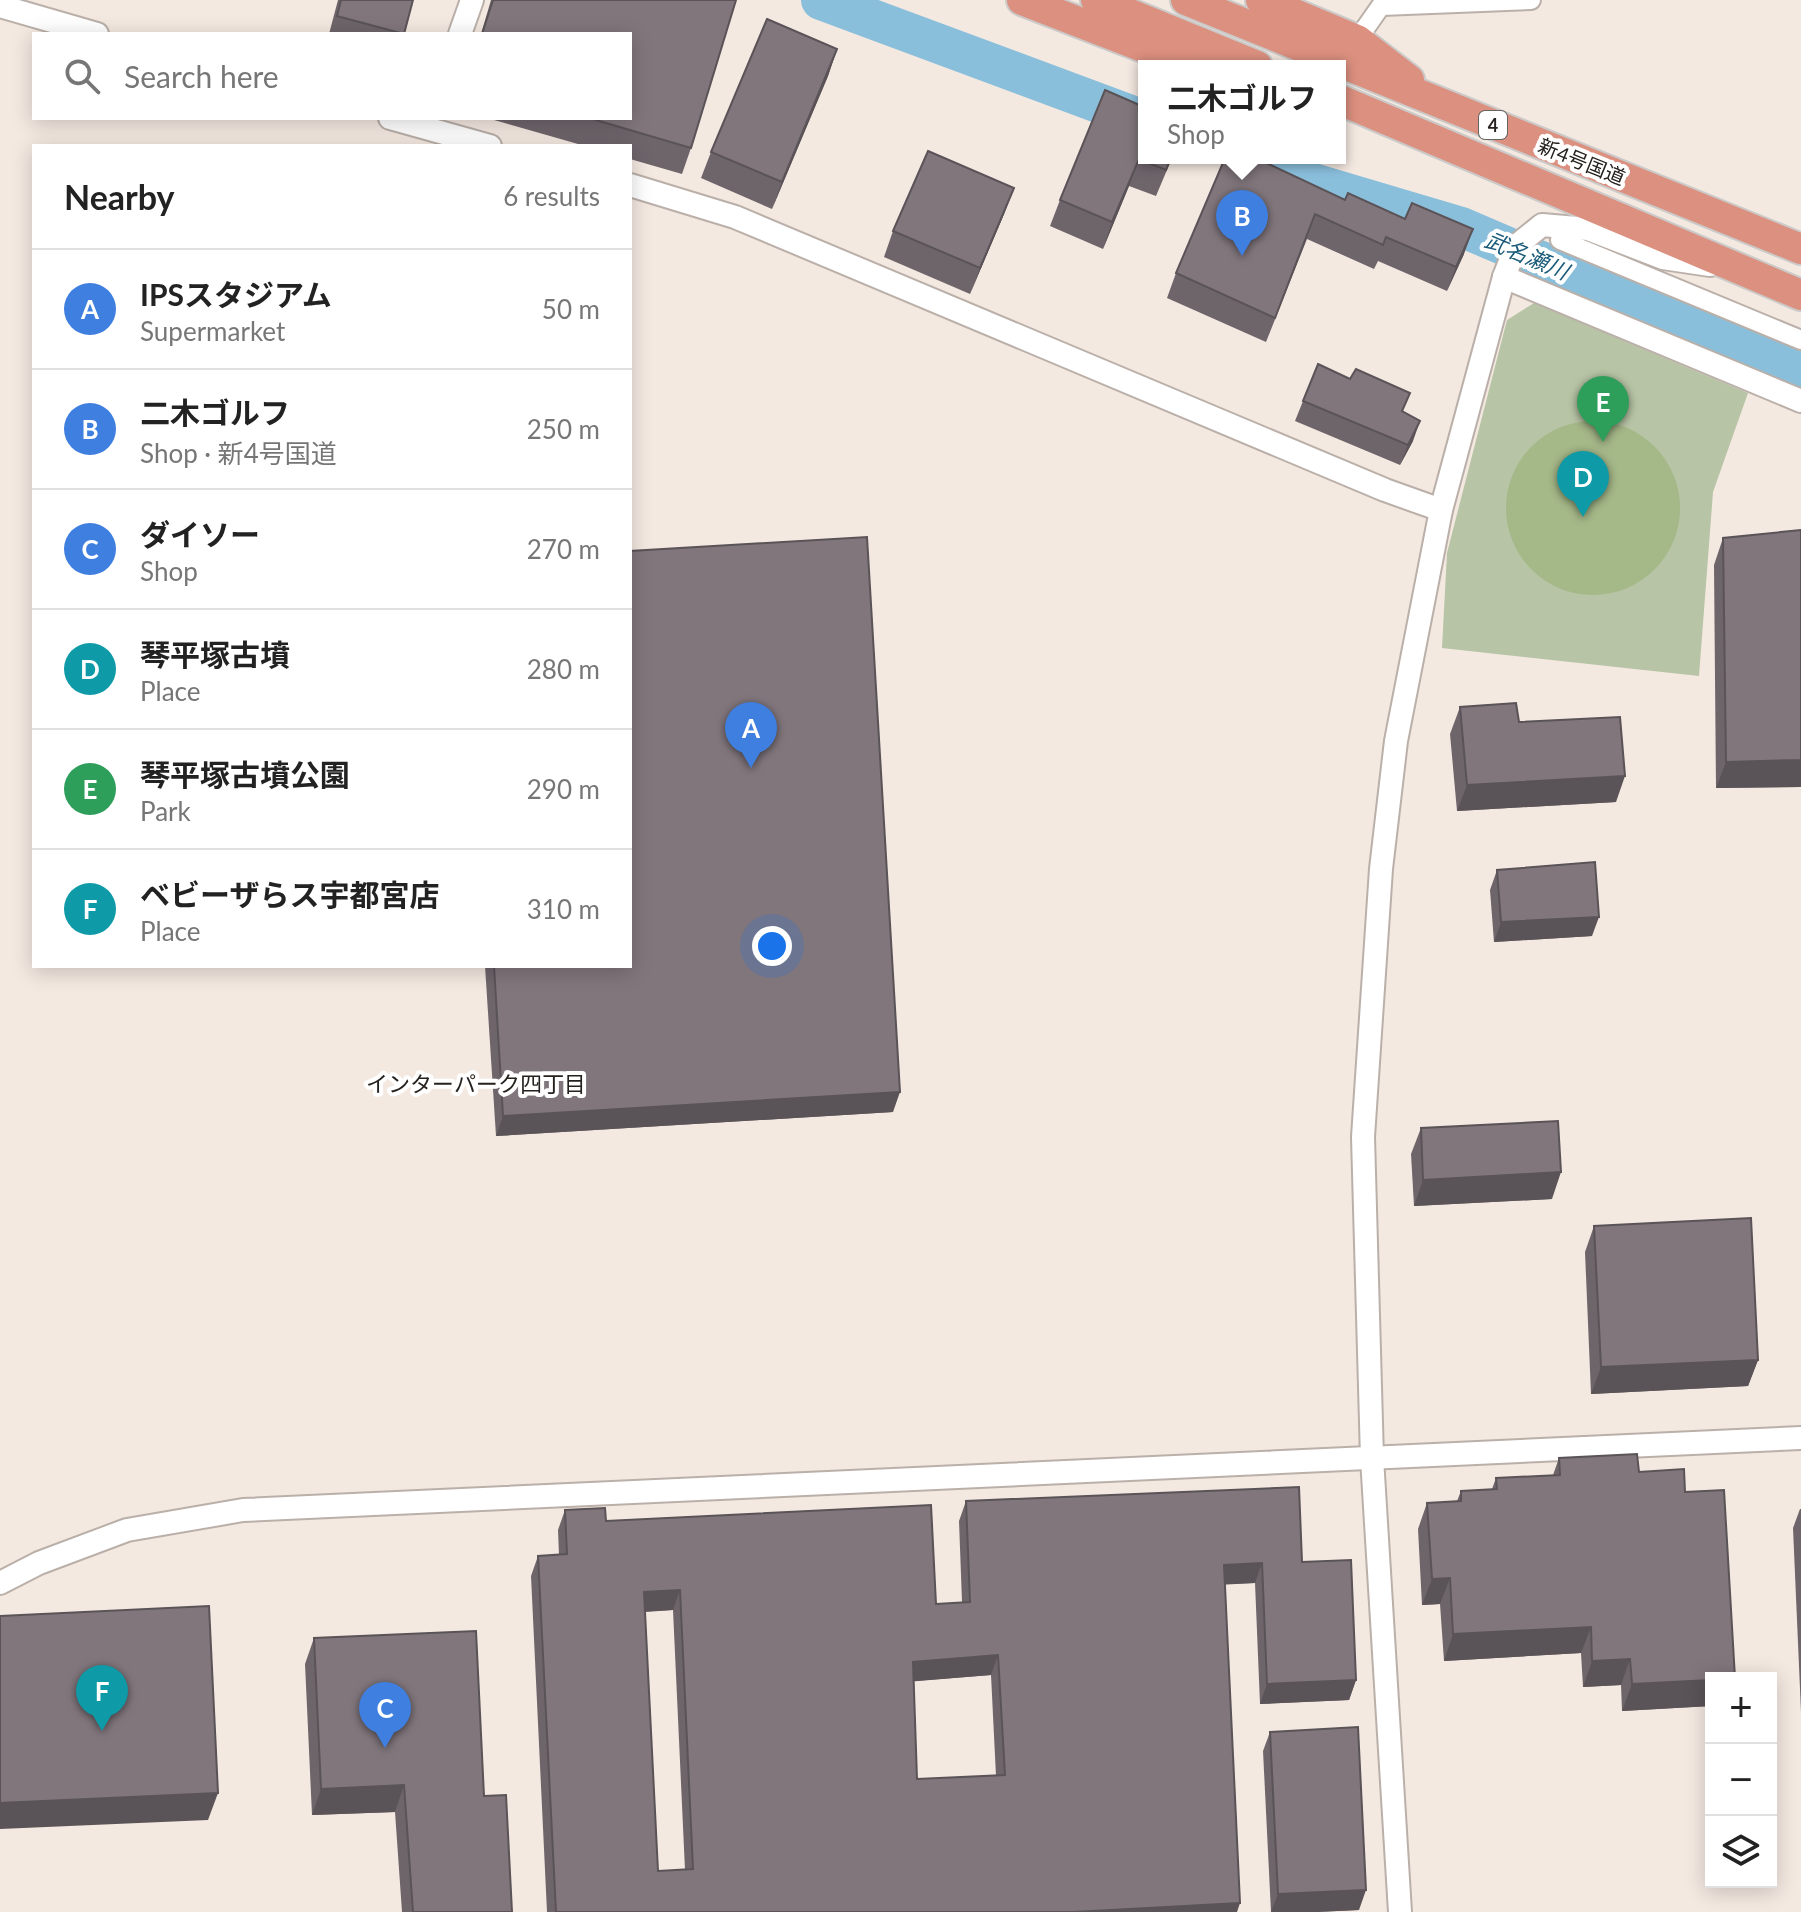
<!DOCTYPE html>
<html lang="en">
<head>
<meta charset="utf-8">
<style>
	:root { --surface:#fff; --page:#f2f2f2; --text:#222; --muted:#767676; --line:#e0e0e0; --accent:#2453c1 }
	body { margin:0; font-family:Lato,"Noto Sans JP",sans-serif; background:var(--page); color:var(--text) }
	.controls { position:absolute; right:24px; bottom:24px; display:grid; overflow:hidden; border-radius:0px; box-shadow:0 4px 20px #0003 }
	.controls button { width:72px; height:72px; display:grid; place-items:center; padding:0; border:0; border-bottom:2px solid var(--line); background:var(--surface); color:var(--text); font:40px sans-serif }
	.you { position:absolute; left:772px; top:946px; width:28px; height:28px; margin:-20px; border:6px solid #fff; border-radius:50%; background:#1a73e8; box-shadow:0 0 0 12px #1a73e833 }
	.badge { display:grid; place-items:center; width:52px; height:52px; border-radius:50%; background:var(--accent); color:#fff; font-size:26px; font-weight:700 }
	.pin { position:absolute; translate:-50% -66px; filter:drop-shadow(0 2px 4px #0008) }
	.pin::after { content:''; position:absolute; top:42px; width:28px; height:24px; background:inherit; clip-path:polygon(0 0,100% 0,50% 100%) }
	.popup { position:absolute; left:1138px; top:60px; width:208px; height:104px; box-sizing:border-box; display:grid; place-content:center; border-radius:0px; background:var(--surface); filter:drop-shadow(0 2px 6px #0005); font-size:26px; white-space:nowrap; color:var(--muted) }
	.popup b { font-size:30px; color:var(--text) }
	.popup::after { content:''; position:absolute; left:50%; top:100%; margin-left:-16px; border:16px solid transparent; border-top-color:var(--surface) }
	.list { margin:0; padding:0; list-style:none }
	h2 { display:flex; justify-content:space-between; align-items:center; height:104px; margin:0; padding:0 32px; font-size:34px }
	h2 small { font-size:26px; font-weight:400; color:var(--muted) }
	.list li { display:grid; grid-template-columns:52px 1fr auto; gap:24px; align-items:center; box-sizing:border-box; height:120px; padding:0 32px; border-top:2px solid var(--line) }
	.list b { display:block; font-size:30px; white-space:nowrap }
	.list p { margin:0; font-size:26px; white-space:nowrap; color:var(--muted) }
	.list em { font-size:26px; font-style:normal; color:var(--muted) }
	.icon { flex:none; width:44px; height:44px; fill:none; stroke:currentColor; stroke-width:2; stroke-linecap:round; stroke-linejoin:round }
	.map { position:relative; flex:none; width:1801px; height:1912px; overflow:hidden }
	.search { position:absolute; background:var(--surface); box-shadow:0 4px 20px #0003; left:32px; top:32px; width:600px; height:88px; display:flex; align-items:center; gap:20px; box-sizing:border-box; padding:0 28px; border-radius:0px; color:var(--muted); font-size:30px }
	.panel { position:absolute; background:var(--surface); box-shadow:0 4px 20px #0003; left:32px; top:144px; width:600px; height:824px; border-radius:0px }
	.map>svg:first-child { display:block }
	.green { fill:#b7c4a5 }
	.forest { fill:#a5b888 }
	.lines { fill:none; stroke-linecap:round; stroke-linejoin:round }
	.river { stroke:#8abfdc; stroke-width:40 }
	.minor-casing { stroke:#bab0a9; stroke-width:22 }
	.tertiary-casing { stroke:#bab0a9; stroke-width:26 }
	.trunk-casing { stroke:#cbcac9; stroke-width:34 }
	.minor { stroke:#fff; stroke-width:18 }
	.tertiary { stroke:#fff; stroke-width:22 }
	.trunk { stroke:#dc907f; stroke-width:30 }
	.wall { fill:#6e656b; fill-rule:evenodd }
	.shaded-wall { fill:#5a5357 }
	.building { fill:#80767c; stroke:#5a5357; stroke-width:2; fill-rule:evenodd }
	.labels { text-anchor:middle; dominant-baseline:central; stroke-width:8; stroke-linejoin:round; paint-order:stroke }
	.shield { fill:#fff; stroke:#666462; stroke-width:2 }
	.shield-label { font-size:18px; font-weight:bold; fill:#25211e }
	.street-label { font-size:20px; fill:#25211e; stroke:#fff }
	.water-label { font-size:22px; font-style:italic; fill:#1c5c7a; stroke:#fff }
	.neighbourhood-label { font-size:22px; fill:#25211e; stroke:#fff }
</style>
</head>
<body>
<div class="map">
<svg width="1801" height="1912" viewBox="0 0 1801 1912">
	<rect width="100%" height="100%" fill="#f4e9e1"/>
	<polygon class="green" points="1534,303 1748,393 1713,492 1699,676 1442,648 1447,553 1507,320"/>
	<circle class="forest" cx="1593" cy="508" r="87"/>
	<g class="lines">
		<g class="river">
			<polyline points="821,0 1144,120"/>
			<polyline points="1245,158 1306,181 1461,227 1801,372"/>
		</g>
		<defs>
			<g id="minor">
				<polyline points="1382,6 1531,0"/>
				<polyline points="1357,40 1385,0"/>
				<polyline points="1560,240 1801,340"/>
			</g>
			<g id="tertiary">
				<polyline points="0,6 97,34"/>
				<polyline points="460,34 472,0"/>
				<polyline points="390,118 490,146"/>
				<polyline points="630,185 735,217 1385,490 1441,510 1396,741 1381,869 1363,1137 1372,1458 1400,1912"/>
				<polyline points="1504,277 1801,401"/>
				<polyline points="1441,510 1504,277 1516,246 1542,225 1588,229 1663,258 1710,265"/>
				<polyline points="0,1583 39,1563 127,1530 243,1510 1801,1438"/>
			</g>
			<g id="trunk">
				<polyline points="1022,0 1192,66"/>
				<polyline points="1096,0 1257,66"/>
				<polyline points="1186,0 1801,249"/>
				<polyline points="1261,0 1357,40 1409,80"/>
				<polyline points="1340,100 1801,295"/>
			</g>
		</defs>
		<use href="#minor" class="minor-casing"/>
		<use href="#tertiary" class="tertiary-casing"/>
		<use href="#trunk" class="trunk-casing"/>
		<use href="#minor" class="minor"/>
		<use href="#tertiary" class="tertiary"/>
		<use href="#trunk" class="trunk"/>
	</g>
	<g class="wall">
		<polygon points="338,0 413,0 404,34 329,34"/>
		<polygon points="491,0 736,0 691,148 682,174 630,159 630,146 585,146 494,120 493,118 630,118 630,34 481,34"/>
		<polygon points="837,49 828,76 772,209 701,178 711,152"/>
		<polygon points="1105,90 1144,158 1172,158 1156,196 1129,186 1103,249 1050,226 1060,200"/>
		<polygon points="1014,188 1004,214 970,294 884,257 893,231"/>
		<polygon points="1345,200 1464,254 1447,291 1378,261 1374,269 1307,239 1266,342 1167,298 1176,273"/>
		<polygon points="1303,401 1403,412 1413,441 1400,465 1295,421"/>
		<polygon points="1723,538 1801,787 1716,788 1714,565"/>
		<polygon points="1460,707 1519,722 1616,802 1457,811 1450,734"/>
		<polygon points="1497,870 1592,936 1494,942 1490,890"/>
		<polygon points="485,966 630,966 893,1112 496,1136"/>
		<polygon points="1421,1128 1552,1199 1414,1206 1411,1154"/>
		<polygon points="1594,1226 1758,1360 1748,1386 1591,1394 1585,1252"/>
		<polygon points="1559,1458 1639,1472 1685,1492 1711,1678 1711,1706 1622,1711 1621,1685 1583,1687 1581,1653 1444,1661 1440,1604 1422,1605 1418,1529 1427,1503 1457,1501 1461,1491 1492,1489 1496,1478 1553,1475"/>
		<path d="M966 1501 1302 1562 1356 1680 1349 1700 1260 1704 1255 1583 1225 1584 1237 1912H547L531 1576 538 1556 559 1555 558 1530 565 1510 936 1604 962 1602 959 1521ZM673 1610 685 1870 658 1871 645 1612ZM991 1675 996 1776 917 1779 914 1681Z"/>
		<polygon points="1800,1509 1801,1509 1801,1712 1793,1528"/>
		<polygon points="314,1638 484,1796 512,1912 402,1912 395,1812 312,1815 305,1664"/>
		<polygon points="1270,1732 1359,1910 1316,1912 1271,1912 1263,1751"/>
	</g>
	<g class="shaded-wall">
		<polygon points="837,49 828,76 772,209 782,182"/>
		<polygon points="1139,159 1129,186 1103,249 1112,222"/>
		<polygon points="1014,188 1004,214 970,294 980,268"/>
		<polygon points="1473,229 1464,254 1447,291 1456,267"/>
		<polygon points="1420,421 1413,441 1400,465 1408,445"/>
		<polygon points="1801,760 1801,787 1716,788 1726,762"/>
		<polygon points="1625,776 1616,802 1457,811 1467,785"/>
		<polygon points="1599,917 1592,936 1494,942 1501,922"/>
		<polygon points="900,1092 893,1112 496,1136 503,1116"/>
		<polygon points="1561,1172 1552,1199 1414,1206 1423,1180"/>
		<polygon points="1758,1360 1748,1386 1591,1394 1601,1367"/>
		<polygon points="1262,1563 1255,1583 1217,1585 1224,1565"/>
		<polygon points="1450,1578 1440,1604 1422,1605 1432,1579"/>
		<polygon points="680,1590 673,1610 637,1612 644,1592"/>
		<polygon points="1591,1627 1581,1653 1444,1661 1453,1634"/>
		<polygon points="998,1655 991,1675 906,1682 913,1662"/>
		<polygon points="1630,1659 1621,1685 1583,1687 1592,1661"/>
		<polygon points="1356,1680 1349,1700 1260,1704 1267,1684"/>
		<polygon points="1711,1680 1711,1706 1622,1711 1632,1684"/>
		<polygon points="404,1785 395,1812 312,1815 321,1789"/>
		<polygon points="218,1793 208,1820 0,1829 0,1803"/>
		<polygon points="1366,1890 1359,1910 1316,1912 1271,1912 1278,1894"/>
		<polygon points="1240,1903 1237,1912 1074,1912"/>
	</g>
	<g class="building">
		<polygon points="341,0 413,0 404,34 337,16"/>
		<polygon points="493,0 736,0 691,148 589,118 630,118 630,34 482,34"/>
		<polygon points="767,19 837,49 782,182 711,152"/>
		<polygon points="1105,90 1144,107 1144,158 1171,158 1166,170 1139,159 1112,222 1060,200"/>
		<polygon points="928,151 1014,188 980,268 893,231"/>
		<polygon points="1225,158 1256,158 1345,200 1348,193 1405,219 1412,203 1473,229 1456,267 1386,237 1383,245 1315,214 1275,318 1176,273"/>
		<polygon points="1318,364 1350,379 1356,369 1410,393 1402,411 1420,421 1408,445 1303,401"/>
		<polygon points="1801,530 1801,760 1726,762 1723,538"/>
		<polygon points="867,537 900,1092 503,1116 494,966 630,966 630,551"/>
		<polygon points="1516,703 1519,722 1620,717 1625,776 1467,785 1460,707"/>
		<polygon points="1595,862 1599,917 1501,922 1497,870"/>
		<polygon points="1558,1121 1561,1172 1423,1180 1421,1128"/>
		<polygon points="1751,1218 1758,1360 1601,1367 1594,1226"/>
		<polygon points="1637,1454 1639,1472 1684,1469 1685,1492 1724,1490 1735,1678 1711,1678 1711,1680 1632,1684 1630,1659 1592,1661 1591,1627 1453,1634 1450,1578 1432,1579 1427,1503 1461,1501 1461,1491 1497,1489 1496,1478 1560,1475 1559,1458"/>
		<path d="M1299 1487 1302 1562 1351 1560 1356 1680 1267 1684 1262 1563 1224 1565 1240 1903 1074 1912H556L538 1556 567 1554 565 1510 605 1508 606 1521 931 1505 936 1604 970 1602 966 1501ZM680 1590 693 1869 658 1871 644 1592ZM998 1655 1005 1775 917 1779 913 1662Z"/>
		<polygon points="209,1606 218,1793 0,1803 0,1616"/>
		<polygon points="476,1631 484,1796 506,1795 512,1912 413,1912 404,1785 321,1789 314,1638"/>
		<polygon points="1358,1727 1366,1890 1278,1894 1270,1732"/>
	</g>
	<g class="labels">
		<rect class="shield" x="1479" y="111" width="28" height="28" rx="6"/>
		<g class="shield-label">
			<text x="1493" y="125">4</text>
		</g>
		<g class="street-label">
			<text transform="translate(1582 161) rotate(22)">新4号国道</text>
		</g>
		<g class="water-label">
			<text transform="translate(1527 255) rotate(23)">武名瀬川</text>
		</g>
		<g class="neighbourhood-label">
			<text x="476" y="1083">インターパーク四丁目</text>
		</g>
	</g>
</svg>
<div class="controls">
<button>+</button>
<button>−</button>
<button><svg class="icon" aria-label="layers" viewBox="0 0 24 24"><path d="M12 4l9 5-9 5-9-5zM3 14l9 5 9-5"/></svg></button>
</div>
<div class="you"></div>
<div class="pin badge" style="left:751px;top:768px;background:#3f7fe0">A</div>
<div class="pin badge" style="left:1242px;top:256px;background:#3f7fe0">B</div>
<div class="popup"><b>二木ゴルフ</b>Shop</div>
<div class="pin badge" style="left:385px;top:1748px;background:#3f7fe0">C</div>
<div class="pin badge" style="left:1583px;top:517px;background:#0f9aa8">D</div>
<div class="pin badge" style="left:1603px;top:442px;background:#2e9e5b">E</div>
<div class="pin badge" style="left:102px;top:1731px;background:#0f9aa8">F</div>
<div class="search"><svg class="icon" aria-label="search" viewBox="0 0 24 24"><circle cx="10" cy="10" r="6"/><path d="M15 15l6 6"/></svg>Search here</div>
<section class="panel">
<h2>Nearby<small>6 results</small></h2>
<ul class="list">
<li><span class="badge" style="background:#3f7fe0">A</span><div><b>IPSスタジアム</b><p>Supermarket</p></div><em>50 m</em></li>
<li><span class="badge" style="background:#3f7fe0">B</span><div><b>二木ゴルフ</b><p>Shop · 新4号国道</p></div><em>250 m</em></li>
<li><span class="badge" style="background:#3f7fe0">C</span><div><b>ダイソー</b><p>Shop</p></div><em>270 m</em></li>
<li><span class="badge" style="background:#0f9aa8">D</span><div><b>琴平塚古墳</b><p>Place</p></div><em>280 m</em></li>
<li><span class="badge" style="background:#2e9e5b">E</span><div><b>琴平塚古墳公園</b><p>Park</p></div><em>290 m</em></li>
<li><span class="badge" style="background:#0f9aa8">F</span><div><b>ベビーザらス宇都宮店</b><p>Place</p></div><em>310 m</em></li>
</ul>
</section>
</div>
</body>
</html>
